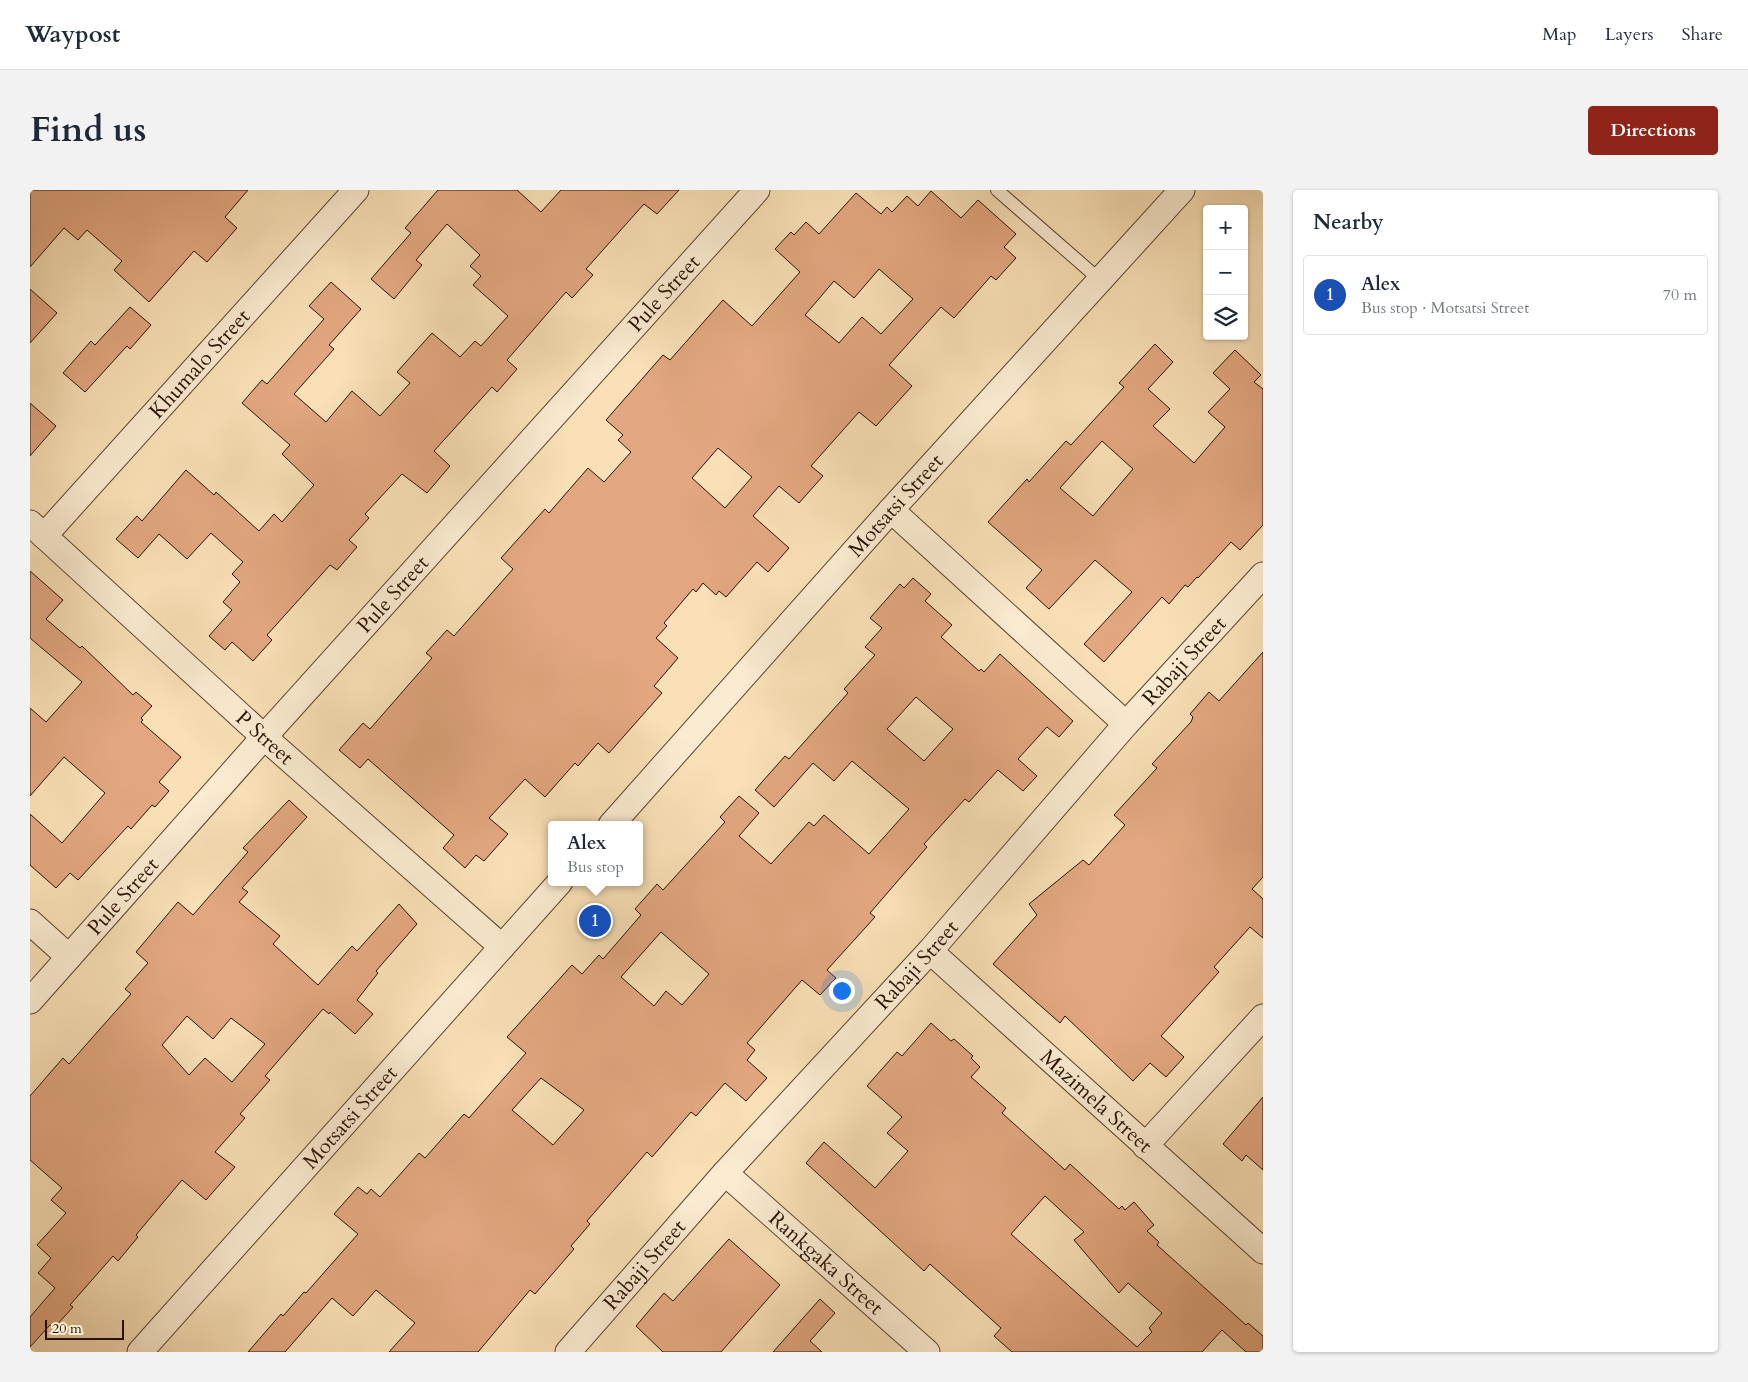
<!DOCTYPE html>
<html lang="en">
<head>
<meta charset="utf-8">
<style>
	:root { --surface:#fff; --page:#f2f2f3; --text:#1f2937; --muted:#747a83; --line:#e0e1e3; --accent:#8f2418 }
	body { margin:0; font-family:Cardo,serif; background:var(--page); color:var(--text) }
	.controls { position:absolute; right:15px; top:15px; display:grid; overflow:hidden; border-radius:5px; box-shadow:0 1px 4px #0004 }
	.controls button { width:45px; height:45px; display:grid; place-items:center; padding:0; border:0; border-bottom:1px solid var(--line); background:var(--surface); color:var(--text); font:25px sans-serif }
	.scale { position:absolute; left:15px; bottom:12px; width:79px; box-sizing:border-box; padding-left:5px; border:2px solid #291003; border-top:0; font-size:14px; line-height:18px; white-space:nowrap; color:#291003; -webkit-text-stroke:4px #fbebd0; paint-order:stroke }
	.you { position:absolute; left:811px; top:800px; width:18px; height:18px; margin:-12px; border:4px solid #fff; border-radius:50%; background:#1a73e8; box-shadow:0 0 0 8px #1a73e833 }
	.badge { display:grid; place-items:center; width:32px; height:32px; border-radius:50%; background:var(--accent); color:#fff; font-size:16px; font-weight:700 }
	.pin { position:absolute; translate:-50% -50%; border:2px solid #fff; box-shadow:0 1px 5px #0006 }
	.popup { position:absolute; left:518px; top:631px; width:95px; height:65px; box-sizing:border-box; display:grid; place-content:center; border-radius:5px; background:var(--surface); filter:drop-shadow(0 1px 4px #0005); font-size:16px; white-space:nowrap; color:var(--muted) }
	.popup b { font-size:19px; color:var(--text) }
	.popup::after { content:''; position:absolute; left:50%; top:100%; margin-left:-10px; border:10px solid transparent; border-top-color:var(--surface) }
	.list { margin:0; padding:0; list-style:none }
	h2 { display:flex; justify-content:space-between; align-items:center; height:65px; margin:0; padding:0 20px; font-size:21px }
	h2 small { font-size:16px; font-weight:400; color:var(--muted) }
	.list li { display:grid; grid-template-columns:32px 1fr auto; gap:15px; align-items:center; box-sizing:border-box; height:80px; margin:0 10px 10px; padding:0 10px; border:1px solid var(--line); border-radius:5px }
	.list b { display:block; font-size:19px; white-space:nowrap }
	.list p { margin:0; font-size:16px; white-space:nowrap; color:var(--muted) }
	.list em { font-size:16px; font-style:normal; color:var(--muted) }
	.icon { flex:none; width:28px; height:28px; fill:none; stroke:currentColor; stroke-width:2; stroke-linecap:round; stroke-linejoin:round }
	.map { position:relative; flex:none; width:1233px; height:1162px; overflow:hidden; border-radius:5px }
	header { display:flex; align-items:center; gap:30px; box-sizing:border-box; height:70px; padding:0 25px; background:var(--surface); border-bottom:1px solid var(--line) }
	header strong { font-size:24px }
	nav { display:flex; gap:28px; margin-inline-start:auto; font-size:18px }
	.intro { display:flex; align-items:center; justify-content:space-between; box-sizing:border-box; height:120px; padding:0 30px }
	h1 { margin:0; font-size:35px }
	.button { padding:12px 22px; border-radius:5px; background:var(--accent); color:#fff; font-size:18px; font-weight:700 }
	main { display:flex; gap:30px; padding:0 30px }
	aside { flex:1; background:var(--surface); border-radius:5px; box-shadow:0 1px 4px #0004 }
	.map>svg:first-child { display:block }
	.building { fill:#e2a780; stroke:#291003; fill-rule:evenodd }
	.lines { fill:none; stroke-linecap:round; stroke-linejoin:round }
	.service-casing { stroke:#5d4430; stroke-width:14 }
	.minor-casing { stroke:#5d4430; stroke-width:27 }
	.service { stroke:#fbebd0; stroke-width:12 }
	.minor { stroke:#fbebd0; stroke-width:25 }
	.labels { text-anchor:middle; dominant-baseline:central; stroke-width:5; stroke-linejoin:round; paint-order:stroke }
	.street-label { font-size:21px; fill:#291003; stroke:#fbebd0 }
</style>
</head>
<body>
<header>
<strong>Waypost</strong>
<nav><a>Map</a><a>Layers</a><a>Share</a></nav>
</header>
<div class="intro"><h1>Find us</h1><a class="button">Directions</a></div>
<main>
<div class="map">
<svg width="1233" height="1162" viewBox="0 0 1233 1162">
	<rect width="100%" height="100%" fill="#f9e0b6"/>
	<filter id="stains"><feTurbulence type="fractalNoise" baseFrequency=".004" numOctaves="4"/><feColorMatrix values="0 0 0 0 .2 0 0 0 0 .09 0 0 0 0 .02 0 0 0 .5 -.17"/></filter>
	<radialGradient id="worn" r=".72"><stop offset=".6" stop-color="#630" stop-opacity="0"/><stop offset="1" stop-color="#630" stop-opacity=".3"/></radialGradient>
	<g class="building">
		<polygon points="0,0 218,0 195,27 207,38 177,72 164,61 119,112 84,80 92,71 57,40 48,50 34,38 0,77"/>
		<polygon points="408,0 487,0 511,22 531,0 649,0 627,24 614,14 556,79 563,85 542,108 536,102 477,170 487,179 467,202 462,197 404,261 420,276 397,303 372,284 335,324 339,328 319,350 327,357 307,380 300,375 237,445 242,450 223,471 202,452 195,460 179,446 202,420 193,412 210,392 202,384 213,372 181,343 157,369 129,344 108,368 86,349 107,326 112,331 156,280 184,305 186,302 229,341 244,324 252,332 284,295 252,264 260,255 212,213 232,190 237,194 294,129 279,116 301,92 331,119 299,155 304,159 264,204 296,232 322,201 350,226 380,193 367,182 402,143 430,167 445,151 451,156 478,126 443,95 451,86 440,76 450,65 417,34 386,70 392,75 364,109 341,89 381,43 375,38"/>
		<path d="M901 1 931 28 948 10 986 44 974 57 986 68 966 90 961 86 924 128 911 117 859 175 882 196 846 236 829 222 781 276 793 286 769 313 749 296 723 326 759 358 738 382 727 372 696 407 689 401 686 405 673 393 666 402 663 399 634 433 637 436 626 448 648 468 624 496 632 503 579 563 568 553 548 576 545 573 515 607 495 589 459 628 478 644 454 671 446 665 435 678 413 658 424 645 338 569 330 578 309 560 333 533 340 539 402 468 396 463 417 440 424 446 483 379 471 368 515 319 519 323 558 278 574 292 601 262 588 250 593 245 576 230 633 165 640 170 693 110 722 136 770 82 745 59 761 42 764 45 776 32 789 44 826 3 851 24 857 17 862 22 877 6 888 16ZM849 79 883 109 851 144 832 127 809 153 775 125 804 91 824 108ZM688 258 722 287 695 318 662 288Z"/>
		<polygon points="0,99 27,123 0,153"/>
		<polygon points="100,117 121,135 100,159 97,156 55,202 33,183 61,151 65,155"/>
		<path d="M1125 154 1143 172 1118 199 1140 219 1123 236 1164 273 1195 237 1178 222 1200 199 1183 183 1205 160 1231 185 1224 192 1233 199V335L1210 360 1201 352 1168 388 1167 387 1158 397 1155 395 1139 414 1132 407 1074 472 1054 454 1102 402 1065 370 1019 419 996 398 1012 380 958 332 997 289 999 292 1036 251 1041 255 1094 197 1089 193ZM1072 251 1103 279 1063 326 1030 298Z"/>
		<polygon points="0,213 26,236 0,266"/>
		<polygon points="0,381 33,410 16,429 50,458 52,456 103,505 106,502 122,516 111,528 113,530 111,532 151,567 129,592 139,601 125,617 122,615 101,639 98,636 48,690 40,683 26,698 0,675 0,624 32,653 75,603 34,567 0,606 0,518 16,532 52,492 0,448"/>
		<path d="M883 388 901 404 895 411 922 435 911 447 949 481 951 479 954 482 970 464 1043 531 1029 547 1017 537 988 569 1007 586 993 601 968 580 939 612 935 609 894 654 897 657 840 723 845 727 797 780 806 788 790 805 772 790 717 853 725 860 717 870 737 888 725 901 716 911 695 893 666 926 661 922 622 967 617 962 557 1031 560 1034 541 1056 544 1059 505 1104 500 1100 448 1162H359L385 1133 346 1100 323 1126 302 1108 255 1162H218L251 1124 253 1126 274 1102 276 1103 328 1044 304 1024 328 997 337 1004 341 999 350 1007 389 963 395 968 434 924 439 928 496 863 477 847 542 775 552 784 569 765 573 769 611 725 605 719 627 694 633 700 695 632 690 627 709 606 729 623 709 646 741 674 779 632 784 636 794 625 839 664 879 619 822 571 804 591 783 573 744 617 725 600 755 566 759 569 818 503 814 499 845 465 835 457 852 438 840 428 870 394 874 398ZM886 507 923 539 894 571 857 539ZM631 742 679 784 652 815 636 801 624 816 591 787ZM511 888 554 920 523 955 482 920Z"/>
		<polygon points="1233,462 1233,687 1222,699 1233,709 1233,748 1220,737 1184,777 1189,782 1131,846 1154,867 1136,887 1120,873 1103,891 1035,826 1030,833 963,774 1007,725 999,714 1053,670 1059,675 1095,635 1084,625 1127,578 1122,574 1161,532 1163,527 1160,524 1179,502 1189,511"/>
		<path d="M259 610 277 627 212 698 218 702 209 712 250 746 243 754 288 795 322 756 327 761 369 714 387 734 346 781 348 783 327 810 343 824 325 844 300 822 299 824 293 819 235 886 240 890 210 924 215 928 185 962 205 977 176 1010 152 990 106 1045 108 1047 88 1071 83 1066 40 1115 43 1117 24 1138 20 1135 0 1157V1127L25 1098 8 1083 21 1068 7 1055 36 1023 21 1010 32 998 0 970V906L33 868 39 874 101 804 95 799 118 773 106 762 148 712 163 725 218 662 213 658ZM157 826 183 849 201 828 235 854 202 892 175 868 159 885 132 855Z"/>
		<path d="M901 833 921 851 924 849 943 866 941 868 950 877 941 887 976 918 972 923 1035 980 1040 974 1089 1019 1092 1016 1095 1020 1104 1012 1124 1035 1117 1041 1129 1052 1127 1055 1216 1135 1218 1133 1233 1146V1162H1216L1192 1140 1172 1162H982L964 1146 971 1138 900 1074 894 1081 776 973 794 952 845 998 878 961 857 943 872 927 837 896 867 862 872 866ZM1015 1006 1054 1042 1044 1050 1089 1103 1098 1093 1132 1123 1119 1138 1122 1142 1107 1157 981 1044Z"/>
		<polygon points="1233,907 1233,980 1216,965 1212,971 1193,954"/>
		<polygon points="699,1049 750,1095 691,1162 633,1162 606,1136 634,1103 643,1111"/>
		<polygon points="790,1109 805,1123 780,1151 792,1162 743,1162"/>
	</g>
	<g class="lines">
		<defs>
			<polyline id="service" points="967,0 1070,90"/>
			<g id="minor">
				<polyline points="861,320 1096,534"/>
				<path id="s1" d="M0 333 234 547 472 757"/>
				<path id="s2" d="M14 346 326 0"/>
				<path id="s3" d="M581 635 861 320 1152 0"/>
				<polyline points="0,732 39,767"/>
				<path id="s4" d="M900 761 1233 1061"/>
				<path id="s5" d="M0 811 234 547 727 0"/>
				<polyline points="1115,956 1233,827"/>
				<path id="s6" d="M695 983 897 1162"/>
				<path id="s7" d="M110 1162 530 692"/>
				<path id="s8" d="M538 1162 695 983 900 761 1096 534 1233 385"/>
			</g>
		</defs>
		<use href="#service" class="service-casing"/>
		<use href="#minor" class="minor-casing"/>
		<use href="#service" class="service"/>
		<use href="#minor" class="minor"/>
	</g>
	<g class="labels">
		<g class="street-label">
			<text stroke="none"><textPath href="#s5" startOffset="950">Pule Street</textPath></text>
			<text stroke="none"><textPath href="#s2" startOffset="232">Khumalo Street</textPath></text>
			<text stroke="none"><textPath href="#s3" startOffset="428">Motsatsi Street</textPath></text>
			<text stroke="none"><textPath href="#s5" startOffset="545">Pule Street</textPath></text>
			<text stroke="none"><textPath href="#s8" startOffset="926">Rabaji Street</textPath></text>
			<text stroke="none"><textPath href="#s1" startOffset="318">P Street</textPath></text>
			<text stroke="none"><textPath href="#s5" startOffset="140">Pule Street</textPath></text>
			<text stroke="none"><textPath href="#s8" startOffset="521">Rabaji Street</textPath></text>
			<text stroke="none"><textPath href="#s4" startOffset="224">Mazimela Street</textPath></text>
			<text stroke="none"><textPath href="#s7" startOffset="315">Motsatsi Street</textPath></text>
			<text stroke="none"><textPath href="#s6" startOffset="135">Rankgaka Street</textPath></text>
			<text stroke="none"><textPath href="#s8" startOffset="116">Rabaji Street</textPath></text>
		</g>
	</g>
	<rect width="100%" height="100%" filter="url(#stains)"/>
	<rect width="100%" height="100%" fill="url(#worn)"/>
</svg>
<div class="controls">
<button>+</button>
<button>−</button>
<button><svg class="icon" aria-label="layers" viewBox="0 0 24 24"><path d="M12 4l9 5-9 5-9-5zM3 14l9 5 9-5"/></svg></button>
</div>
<div class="scale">20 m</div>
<div class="you"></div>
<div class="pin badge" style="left:565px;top:731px;background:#1a4fb4">1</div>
<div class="popup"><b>Alex</b>Bus stop</div>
</div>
<aside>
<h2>Nearby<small></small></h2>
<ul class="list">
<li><span class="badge" style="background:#1a4fb4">1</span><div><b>Alex</b><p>Bus stop · Motsatsi Street</p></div><em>70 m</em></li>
</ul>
</aside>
</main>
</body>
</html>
